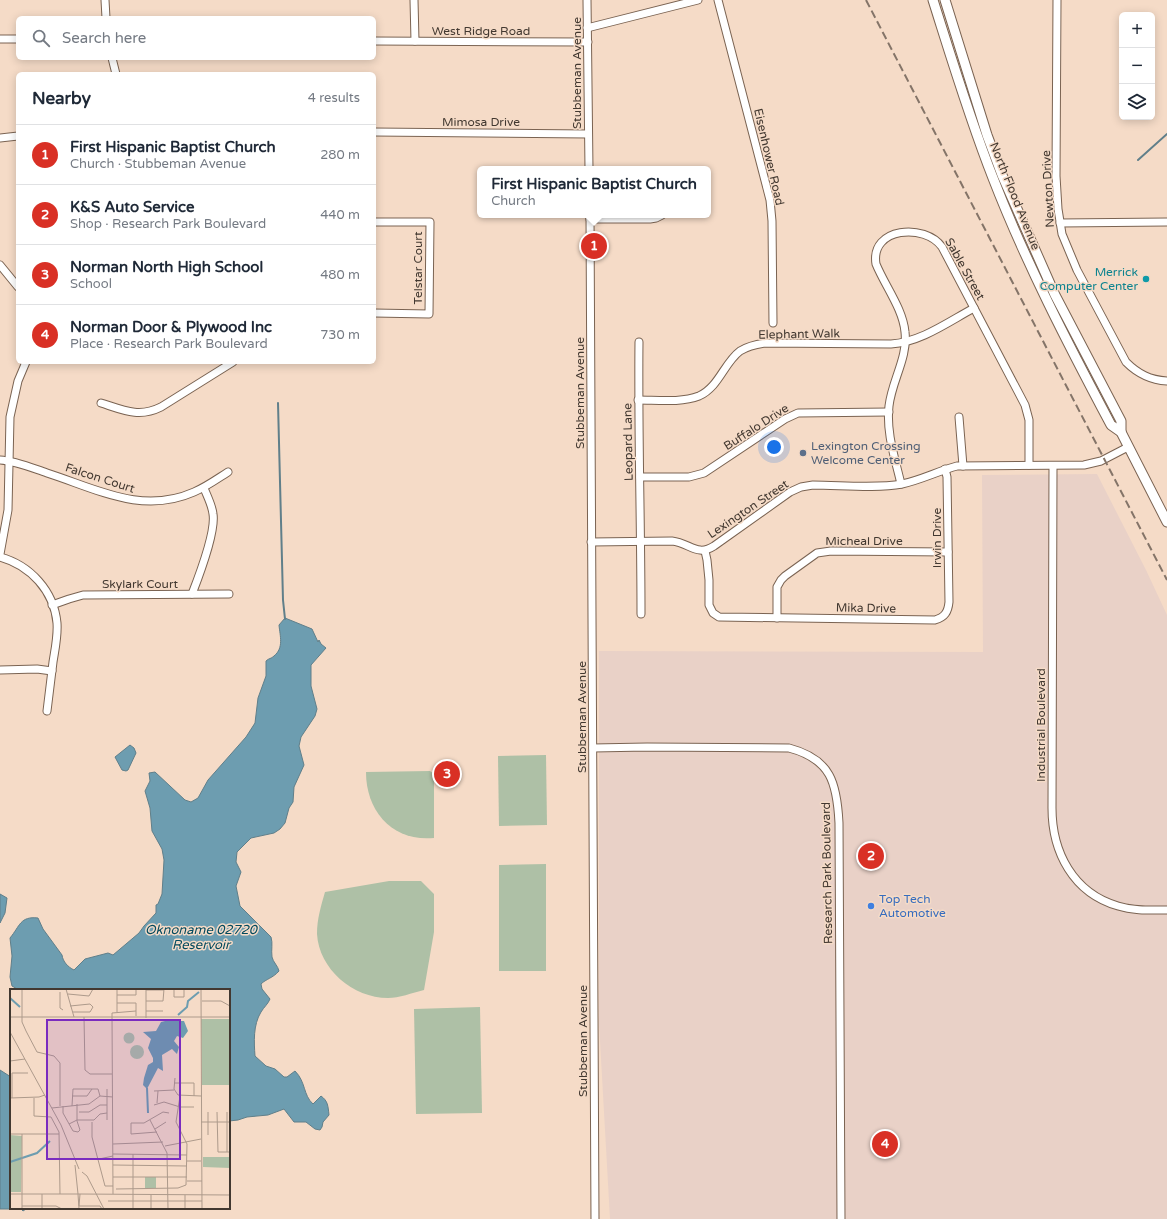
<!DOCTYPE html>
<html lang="en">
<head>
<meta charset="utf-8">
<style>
	:root { --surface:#fff; --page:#f6f6f7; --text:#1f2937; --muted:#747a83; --line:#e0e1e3; --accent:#d93025 }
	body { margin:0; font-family:"Varela Round",sans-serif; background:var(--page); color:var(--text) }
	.controls { position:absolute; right:12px; top:12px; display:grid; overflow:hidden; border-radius:6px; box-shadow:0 2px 10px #0003 }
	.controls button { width:36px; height:36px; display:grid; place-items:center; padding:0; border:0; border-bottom:1px solid var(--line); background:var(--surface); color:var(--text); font:20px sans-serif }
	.you { position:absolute; left:774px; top:447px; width:14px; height:14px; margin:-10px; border:3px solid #fff; border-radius:50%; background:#1a73e8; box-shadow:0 0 0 6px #1a73e833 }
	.badge { display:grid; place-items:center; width:26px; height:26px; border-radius:50%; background:var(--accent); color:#fff; font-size:13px; font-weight:700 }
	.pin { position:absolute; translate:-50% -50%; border:2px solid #fff; box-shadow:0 1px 4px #0006 }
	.popup { position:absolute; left:477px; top:166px; width:234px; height:52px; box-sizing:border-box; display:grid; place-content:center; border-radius:6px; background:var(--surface); filter:drop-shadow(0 1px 3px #0005); font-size:13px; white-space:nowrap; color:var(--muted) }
	.popup b { font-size:15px; color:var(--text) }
	.popup::after { content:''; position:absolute; left:50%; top:100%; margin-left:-8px; border:8px solid transparent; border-top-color:var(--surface) }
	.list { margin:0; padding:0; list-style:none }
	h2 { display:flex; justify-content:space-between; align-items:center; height:52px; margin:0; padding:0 16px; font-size:17px }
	h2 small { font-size:13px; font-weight:400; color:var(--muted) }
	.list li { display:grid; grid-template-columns:26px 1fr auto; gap:12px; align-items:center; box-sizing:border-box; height:60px; padding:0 16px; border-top:1px solid var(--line) }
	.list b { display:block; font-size:15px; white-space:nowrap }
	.list p { margin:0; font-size:13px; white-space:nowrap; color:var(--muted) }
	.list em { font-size:13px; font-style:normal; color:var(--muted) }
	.icon { flex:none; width:22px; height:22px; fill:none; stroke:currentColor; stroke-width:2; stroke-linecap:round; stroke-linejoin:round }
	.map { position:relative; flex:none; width:1167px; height:1219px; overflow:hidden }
	.search { position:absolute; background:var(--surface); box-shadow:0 2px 10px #0003; left:16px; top:16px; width:360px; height:44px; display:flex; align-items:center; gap:10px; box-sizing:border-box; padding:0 14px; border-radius:6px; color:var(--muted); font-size:15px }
	.panel { position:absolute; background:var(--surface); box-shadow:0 2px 10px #0003; left:16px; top:72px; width:360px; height:292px; border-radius:6px }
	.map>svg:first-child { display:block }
	.commercial { fill:#e9d1c7 }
	.green { fill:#aec0a6 }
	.water { fill:#6d9db0; stroke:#607f8a }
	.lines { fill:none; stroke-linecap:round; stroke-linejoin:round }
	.stream { stroke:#607f8a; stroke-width:2 }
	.minor-casing { stroke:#7a6352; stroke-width:9 }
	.major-casing { stroke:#7a6352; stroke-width:11 }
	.minor { stroke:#fff; stroke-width:7 }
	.major { stroke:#fff; stroke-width:9 }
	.rail { stroke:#847468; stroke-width:2; stroke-dasharray:8 4; stroke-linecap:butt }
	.culture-dot { fill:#0f9aa8; stroke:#f5dbc7; stroke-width:1.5 }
	.service-dot { fill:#5c6f8a; stroke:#f5dbc7; stroke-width:1.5 }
	.shop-dot { fill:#3f7fe0; stroke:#f5dbc7; stroke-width:1.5 }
	.labels { text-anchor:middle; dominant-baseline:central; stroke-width:3; stroke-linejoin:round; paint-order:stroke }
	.street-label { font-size:12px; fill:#423830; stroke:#f5dbc7 }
	.culture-label { font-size:12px; fill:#0d838f; stroke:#f5dbc7; text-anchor:end }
	.service-label { font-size:12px; fill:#4e5e75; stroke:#f5dbc7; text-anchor:start }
	.shop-label { font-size:12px; fill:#366cbe; stroke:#f5dbc7; text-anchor:start }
	.water-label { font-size:13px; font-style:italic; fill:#02495d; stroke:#f5dbc7 }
	.inset-river { fill:none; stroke:#6d9db0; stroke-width:2 }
	.inset-road { fill:none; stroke:#ad9a8b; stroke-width:1 }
	.view { fill:#7b2cbf; fill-opacity:0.15; stroke:#7b2cbf; stroke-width:2 }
	.inset-edge { fill:none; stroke:#423830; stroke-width:2 }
</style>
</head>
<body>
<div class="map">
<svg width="1167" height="1219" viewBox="0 0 1167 1219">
	<rect width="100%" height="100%" fill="#f5dbc7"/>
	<polygon class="commercial" points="1097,474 1146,570 1167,615 1167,1219 610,1219 599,1023 599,651 983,652 982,475"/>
	<g class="green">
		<polygon points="546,755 547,825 499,826 498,756"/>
		<path d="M430 771 434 774V838C393 842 366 812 366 772Z"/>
		<polygon points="546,864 546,971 499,971 499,865"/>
		<path d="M389 881H421L434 894V932L424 990C412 993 399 998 388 998 353 998 319 969 317 934 317 919 321 906 325 892Z"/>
		<polygon points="480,1007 482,1113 416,1114 414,1009"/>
	</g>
	<g class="water">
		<path d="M285 618 312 629 318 642 319 640 321 644 326 648 311 665V686L317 709 315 716 301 737 299 746 304 765 294 787 293 802 289 808 285 823 280 829 274 833 251 838 237 852 236 862 241 872 236 886 240 906 271 937C273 943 271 950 272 957 273 962 278 966 279 971 273 978 266 979 261 984L262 989 270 999C268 1004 264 1007 261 1012 253 1025 254 1042 255 1056L266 1066 275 1069 284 1077H287L295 1071C306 1082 303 1095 313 1104L321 1096C328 1101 328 1106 329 1115L323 1122 322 1127 320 1130 315 1129 306 1122H294L284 1109 268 1115 247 1117 238 1120 229 1121V990H19L12 986 10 977 12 956 10 938C20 926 20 916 38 918L43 929 62 955C63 962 68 967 74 970L85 959 108 953 113 955 139 933 144 926 156 913V905L158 904 162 894 164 860 162 849 152 831 150 808 145 791 150 781 149 773 155 772 185 800 191 802 198 798 208 780 246 737 255 723 258 698 266 676V661C269 658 271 659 274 656 284 648 280 636 279 625Z"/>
		<polygon points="130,745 134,748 136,753 128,770 126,771 122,770 115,757"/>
		<polygon points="0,894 7,898 5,913 0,923"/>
		<polygon points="0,1070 11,1077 11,1208 130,1208 128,1209 26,1209 23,1211 21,1209 0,1209"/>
	</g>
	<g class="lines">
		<g class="stream">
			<polyline points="1138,160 1167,134"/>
			<polyline points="278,403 283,600 285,619"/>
		</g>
		<defs>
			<g id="minor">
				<polyline points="105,0 106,18"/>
				<polyline points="414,0 415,41"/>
				<polyline points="587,0 589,169"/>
				<polyline points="718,0 770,200 772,221 773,323"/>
				<path d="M1057 0 1056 176 1058 209 1062 234 1077 270 1126 362C1138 374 1150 380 1167 381"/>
				<polyline points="587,28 698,0"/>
				<polyline points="0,39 18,39"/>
				<polyline points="374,41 588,42"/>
				<polyline points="112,58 116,74"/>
				<polyline points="374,132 588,134"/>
				<polyline points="0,138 18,136"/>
				<polyline points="590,215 595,1219"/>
				<polyline points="590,219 650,219 656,218 662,215"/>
				<polyline points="374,222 430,222 429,314 374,313"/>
				<polyline points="1060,223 1167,222"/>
				<polyline points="0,265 18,287"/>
				<path d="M639 342C638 433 641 524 641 614"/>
				<path d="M638 400C657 400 681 403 699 396 719 387 724 363 740 351 748 346 757 344 766 343L891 344C921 342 948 322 974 308"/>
				<path d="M101 403C123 410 139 418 161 407L233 362"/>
				<polyline points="959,417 963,466"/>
				<path d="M0 460C16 461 32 468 47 473 97 489 142 515 194 492 206 487 217 479 228 472"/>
				<path d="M1053 466 1052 808C1052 852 1073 893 1118 906 1134 911 1151 910 1167 910"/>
				<polyline points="640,477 689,477 704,473 785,419 798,413 889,412"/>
				<path d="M901 484C895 458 886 433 889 406 892 380 908 358 905 332 903 309 885 286 876 264 870 227 925 223 942 247L1025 405 1029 420V465"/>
				<path d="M591 542 672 541C690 543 697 557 714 546L790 492 801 487 813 485C840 485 876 489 902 484 921 480 938 471 957 466L1084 465 1101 461 1128 447"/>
				<path d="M705 551 707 560 709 580V605L713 613 719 617 935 620C945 617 948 612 949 602L947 477 945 469"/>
				<polyline points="0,554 8,510 10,417 18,381 26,362"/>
				<path d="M0 557C30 565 54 591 57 623 58 636 55 649 53 662 51 678 49 695 47 711"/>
				<path d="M192 594C199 576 216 532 213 514 212 505 207 496 204 488"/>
				<polyline points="52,605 69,599 83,595 229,594"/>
				<polyline points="777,618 777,587 781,580 785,576 817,553 831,551 948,552"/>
				<polyline points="0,670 37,669 52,671"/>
				<path d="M593 748 647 747 789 748C831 759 837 783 839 823L841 1219"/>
			</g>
			<g id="major">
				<path d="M933 0C952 60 970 120 993 178 1026 263 1068 344 1111 425L1121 432 1167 522"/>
				<polyline points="945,0 987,135 1002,175 1055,295 1121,421 1121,432"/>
			</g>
		</defs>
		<use href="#minor" class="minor-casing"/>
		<use href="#major" class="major-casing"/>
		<use href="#minor" class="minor"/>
		<use href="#major" class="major"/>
		<polyline class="rail" points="866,0 1167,580"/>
	</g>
	<circle class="culture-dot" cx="1146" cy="279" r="4"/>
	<circle class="service-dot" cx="803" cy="453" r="4"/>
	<circle class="shop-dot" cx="871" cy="906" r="4"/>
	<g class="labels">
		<g class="street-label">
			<text x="481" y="31">West Ridge Road</text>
			<text transform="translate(577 73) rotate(-90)">Stubbeman Avenue</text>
			<text x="481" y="122">Mimosa Drive</text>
			<text transform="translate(769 157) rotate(77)">Eisenhower Road</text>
			<text transform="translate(1048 189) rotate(-93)">Newton Drive</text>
			<text transform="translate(1015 196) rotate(68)">North Flood Avenue</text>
			<text transform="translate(418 268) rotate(-90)">Telstar Court</text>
			<text transform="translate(965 269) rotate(61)">Sable Street</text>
			<text transform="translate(799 334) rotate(-1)">Elephant Walk</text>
			<text transform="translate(580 393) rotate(-90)">Stubbeman Avenue</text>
			<text transform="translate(756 427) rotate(-33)">Buffalo Drive</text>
			<text transform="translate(628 442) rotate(-91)">Leopard Lane</text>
			<text transform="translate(100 478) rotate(18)">Falcon Court</text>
			<text transform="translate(748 509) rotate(-34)">Lexington Street</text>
			<text transform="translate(937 538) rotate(-90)">Irwin Drive</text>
			<text x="864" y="541">Micheal Drive</text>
			<text x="140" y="584">Skylark Court</text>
			<text transform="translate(866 608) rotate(1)">Mika Drive</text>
			<text transform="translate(582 717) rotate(-90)">Stubbeman Avenue</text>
			<text transform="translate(1041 725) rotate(-90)">Industrial Boulevard</text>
			<text transform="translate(827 873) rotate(-91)">Research Park Boulevard</text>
			<text transform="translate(583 1041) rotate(-90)">Stubbeman Avenue</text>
		</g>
		<g class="culture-label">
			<text x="1138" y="272">Merrick<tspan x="1138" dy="14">Computer Center</tspan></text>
		</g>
		<g class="service-label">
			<text x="811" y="446">Lexington Crossing<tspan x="811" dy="14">Welcome Center</tspan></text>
		</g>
		<g class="shop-label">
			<text x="879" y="899">Top Tech<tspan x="879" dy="14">Automotive</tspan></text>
		</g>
		<g class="water-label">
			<text x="201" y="930">Oknoname 02720<tspan x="201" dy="15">Reservoir</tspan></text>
		</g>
	</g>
	<g transform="translate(10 989)">
		<rect width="220" height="220" fill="#f5dbc7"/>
		<path d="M191 30H220V96H192ZM113.5 49a5.5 5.5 0 1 1 11 0a5.5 5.5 0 1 1-11 0ZM120 63a7 7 0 1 1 14 0a7 7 0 1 1-14 0ZM0 146 12 147 11 203H0ZM193 168H220V179L193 178ZM135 188H146V199H135Z" fill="#aec0a6"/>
		<path d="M155 32H174L178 42 173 49 167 47 164 52 169 58 167 65 162 60 152 66 153 82 148 79 137 100 133 96 134 89 138 76 143 73V69L138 59 141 50 133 43 146 42 151 33Z" fill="#6d9db0"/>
		<path class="inset-river" d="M0 9 10 18M168 26 177 18 178 12 189 3M137 99 138 124M0 173 27 164 40 152"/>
		<path class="inset-road" d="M12 0V33L16 42 27 63 44 67 50 74V117M56 0 64 28M107 0V23M164 0V8H174V0M191 0 192 220M136 1H154M50 3V19L53 21M58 5 79 7 83 0M107 6H126V0M136 12H153L154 0M192 12H211L220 17M107 14H126V27M60 17 80 15 83 18 80 23H63M136 22H153M0 28H220M74 28 75 81 80 85H102M136 29V0M0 43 51 136 69 180M0 72 15 70M165 89 164 100 168 106 191 107M164 94H184V107M97 100V131M144 102 164 101M62 107H77L82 100M0 109 29 108 35 106M2 109V84H18M24 109V127L41 128 49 143 50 205M147 114 148 102M144 116 154 113 170 118H184M53 117V124L63 142 68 143 70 141 67 132V115M62 117 63 100H88L90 107M42 119 79 115 90 107 103 108M69 123H79L90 116H97M198 123V146M207 123 208 163H220M217 123V163M140 131 157 164 158 220M82 133V148L95 197H103M191 133H220M59 135 67 131H84L90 125 97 124M145 140 156 133M147 143 121 145V134H134L153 123 159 124M0 145H49M12 145V220M103 155 153 153M155 157 191 150M103 165 177 166M123 165V220M89 170 103 167M177 172H191M65 176 68 205M103 176 177 177M72 183 77 187 94 220M103 188H177M177 192H192M106 200 168 199 176 196 177 155 166 133 170 107M0 205H70M32 205V220M68 205 69 220M70 205 220 206M103 205 102 24 126 22M175 206V220M98 212H192M12 217H46L52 220M69 217H90L92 220M69 217 70 205M141 220V206"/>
		<path class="view" d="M37 31H170V170H37Z"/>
		<rect width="220" height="220" class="inset-edge"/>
	</g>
</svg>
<div class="controls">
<button>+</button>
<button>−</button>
<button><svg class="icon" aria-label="layers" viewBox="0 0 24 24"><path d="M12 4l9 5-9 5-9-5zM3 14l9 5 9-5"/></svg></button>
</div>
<div class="you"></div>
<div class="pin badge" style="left:594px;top:246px">1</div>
<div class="popup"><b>First Hispanic Baptist Church</b>Church</div>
<div class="pin badge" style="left:871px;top:856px">2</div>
<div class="pin badge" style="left:447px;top:774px">3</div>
<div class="pin badge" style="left:885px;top:1144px">4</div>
<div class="search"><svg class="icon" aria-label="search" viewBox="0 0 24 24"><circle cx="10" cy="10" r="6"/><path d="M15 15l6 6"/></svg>Search here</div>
<section class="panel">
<h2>Nearby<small>4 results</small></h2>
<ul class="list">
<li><span class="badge">1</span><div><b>First Hispanic Baptist Church</b><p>Church · Stubbeman Avenue</p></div><em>280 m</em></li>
<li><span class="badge">2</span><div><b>K&amp;S Auto Service</b><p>Shop · Research Park Boulevard</p></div><em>440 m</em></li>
<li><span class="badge">3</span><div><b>Norman North High School</b><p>School</p></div><em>480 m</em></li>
<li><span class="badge">4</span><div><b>Norman Door &amp; Plywood Inc</b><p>Place · Research Park Boulevard</p></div><em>730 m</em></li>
</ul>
</section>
</div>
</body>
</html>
